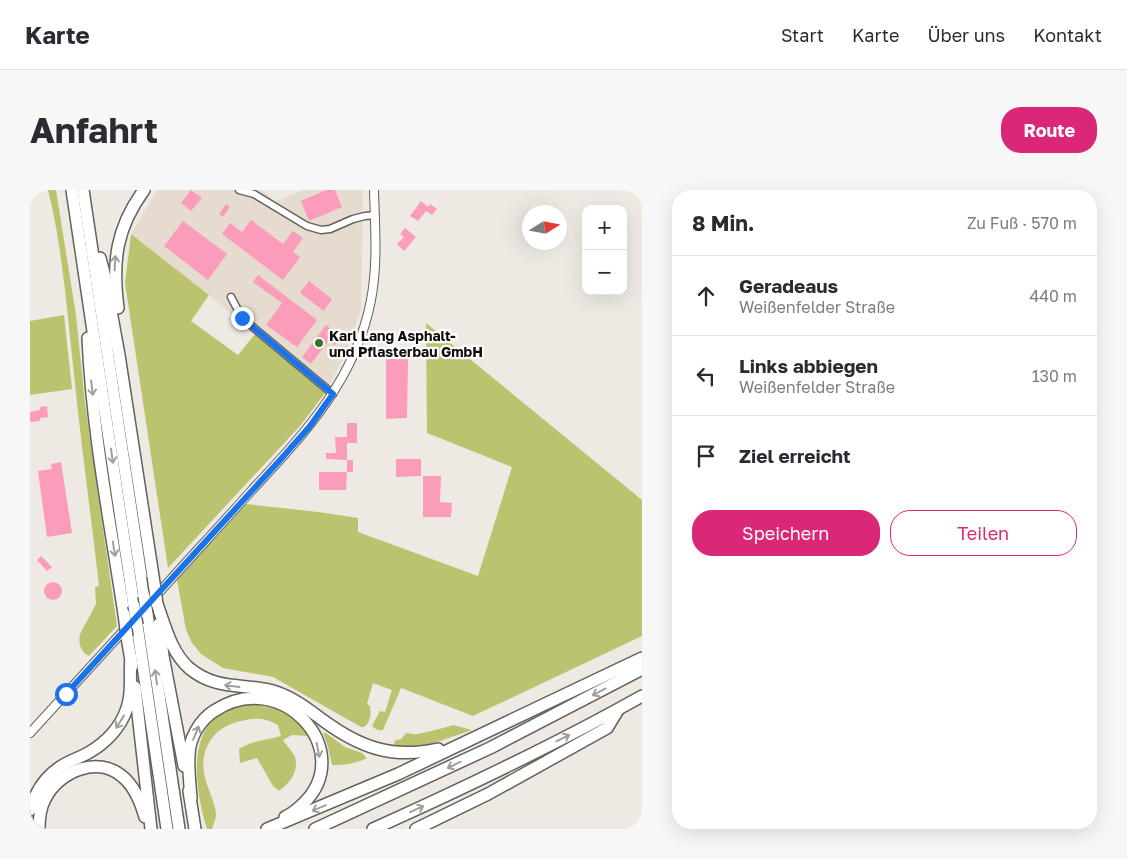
<!DOCTYPE html>
<html lang="de">
<head>
<meta charset="utf-8">
<style>
	:root { --surface:#fff; --page:#f7f7f7; --text:#2b2b33; --muted:#7c7c81; --line:#e1e1e2; --accent:#db2777 }
	body { margin:0; font-family:"Golos Text",sans-serif; background:var(--page); color:var(--text) }
	.controls { position:absolute; right:15px; top:15px; display:grid; overflow:hidden; border-radius:10px; box-shadow:0 5px 20px #0002 }
	.controls button { width:45px; height:45px; display:grid; place-items:center; padding:0; border:0; border-bottom:1px solid var(--line); background:var(--surface); color:var(--text); font:25px sans-serif }
	.compass { position:absolute; left:492px; top:15px; width:45px; height:45px; border-radius:50%; background:var(--surface); box-shadow:0 5px 20px #0002; rotate:79deg }
	.stop { position:absolute; width:15px; height:15px; margin:-11px; border:4px solid #1a73e8; border-radius:50%; background:#fff }
	.stop.end { background:#1a73e8; border-color:#fff; box-shadow:0 1px 5px #0008 }
	.list { margin:0; padding:0; list-style:none }
	h2 { display:flex; justify-content:space-between; align-items:center; height:65px; margin:0; padding:0 20px; font-size:21px }
	h2 small { font-size:16px; font-weight:400; color:var(--muted) }
	.list li { display:grid; grid-template-columns:32px 1fr auto; gap:15px; align-items:center; box-sizing:border-box; height:80px; padding:0 20px; border-top:1px solid var(--line) }
	.list b { display:block; font-size:19px; white-space:nowrap }
	.list p { margin:0; font-size:16px; white-space:nowrap; color:var(--muted) }
	.list em { font-size:16px; font-style:normal; color:var(--muted) }
	.actions { display:flex; gap:10px; padding:15px 20px }
	.actions a { flex:1; padding:11px 0; border:1px solid var(--accent); border-radius:20px; text-align:center; font-size:18px; color:var(--accent) }
	.actions .main { background:var(--accent); color:#fff }
	.icon { flex:none; width:28px; height:28px; fill:none; stroke:currentColor; stroke-width:2; stroke-linecap:round; stroke-linejoin:round }
	.map { position:relative; flex:none; width:612px; height:639px; overflow:hidden; border-radius:20px }
	header { display:flex; align-items:center; gap:30px; box-sizing:border-box; height:70px; padding:0 25px; background:var(--surface); border-bottom:1px solid var(--line) }
	header strong { font-size:24px }
	nav { display:flex; gap:28px; margin-inline-start:auto; font-size:18px }
	.intro { display:flex; align-items:center; justify-content:space-between; box-sizing:border-box; height:120px; padding:0 30px }
	h1 { margin:0; font-size:35px }
	.button { padding:12px 22px; border-radius:20px; background:var(--accent); color:#fff; font-size:18px; font-weight:700 }
	main { display:flex; gap:30px; padding:0 30px }
	aside { flex:1; background:var(--surface); border-radius:20px; box-shadow:0 5px 20px #0002 }
	.map>svg:first-child { display:block }
	.built { fill:#e5dccf }
	.green { fill:#bbc36e }
	.building { fill:#fc9cbb }
	.lines { fill:none; stroke-linecap:round; stroke-linejoin:round }
	.minor-casing { stroke:#64615b; stroke-width:9 }
	.tertiary-casing { stroke:#64615b; stroke-width:10 }
	.motorway-casing { stroke:#64615b; stroke-width:14 }
	.minor { stroke:#fff; stroke-width:6 }
	.tertiary { stroke:#fff; stroke-width:8 }
	.motorway { stroke:#fff; stroke-width:11 }
	.motorway-bridge-casing { stroke:#64615b; stroke-width:14; stroke-linecap:butt }
	.motorway-bridge { stroke:#fff; stroke-width:11 }
	.oneway { stroke:#9f9f9e }
	.route { stroke:#1a73e8; stroke-width:6 }
	.poi-dot { fill:#2f7a21; stroke:#fff; stroke-width:2 }
	.labels { text-anchor:middle; dominant-baseline:central; stroke-width:4.5; stroke-linejoin:round; paint-order:stroke }
	.poi-label { font-size:14px; font-weight:bold; fill:#100e0c; stroke:#fff; text-anchor:start }
</style>
</head>
<body>
<header>
<strong>Karte</strong>
<nav><a>Start</a><a>Karte</a><a>Über uns</a><a>Kontakt</a></nav>
</header>
<div class="intro"><h1>Anfahrt</h1><a class="button">Route</a></div>
<main>
<div class="map">
<svg width="612" height="639" viewBox="0 0 612 639">
	<rect width="100%" height="100%" fill="#eeeae3"/>
	<polygon class="built" points="127,0 231,0 246,11 274,0 333,0 331,119 315,165 295,203 179,105 101,44"/>
	<g class="green">
		<path d="M18 0H26L46 125 55 213 87 436 59 466C51 462 48 454 50 444L66 414 65 397 69 396C61 325 51 255 44 184 37 123 33 60 18 0Z"/>
		<polygon points="101,44 179,105 161,131 208,165 225,144 295,203 270,236 138,378 95,93"/>
		<polygon points="34,125 42,199 0,205 0,131"/>
		<path d="M396 133 612 310V446L443 526 371 498 353 540C349 541 346 540 342 536L350 521 355 522 362 500 343 493 337 514 340 516C341 524 341 532 334 537H331L243 487 193 478 171 464 162 453 156 440 147 390 216 314 288 322 328 328V342L448 386 482 277 397 243Z"/>
		<path d="M223 514C249 519 264 521 278 546L262 545 253 550C256 555 263 562 265 567 269 582 260 593 249 601L243 596 227 568 210 573 209 559C221 551 236 550 251 546L248 535C232 526 221 528 204 533 180 541 169 563 175 588 178 600 185 612 186 624 186 629 183 635 182 639H177C165 600 154 533 204 517 210 515 217 515 223 514Z"/>
		<path d="M423 535 442 540 398 555 385 557 365 556 364 551 371 549 376 543C380 543 384 545 388 544 399 541 411 539 423 535Z"/>
		<path d="M293 543H296L315 557 332 563 337 568C326 574 314 575 302 575L298 557Z"/>
	</g>
	<g class="building">
		<polygon points="161,0 172,8 161,21 151,13"/>
		<polygon points="296,0 305,0 312,17 279,31 271,11"/>
		<polygon points="391,11 398,17 400,14 407,19 402,25 396,21 388,31 380,26"/>
		<polygon points="196,14 200,17 193,27 189,24"/>
		<polygon points="221,30 253,54 263,41 273,48 263,62 270,67 253,90 192,44 200,33 212,42"/>
		<polygon points="153,31 197,64 178,90 134,56"/>
		<polygon points="375,38 386,47 374,61 367,54 374,47 370,44"/>
		<polygon points="228,85 287,130 267,157 236,135 252,113 223,92"/>
		<polygon points="279,91 302,109 294,121 270,103"/>
		<polygon points="296,135 311,147 305,155 298,151 281,174 272,167"/>
		<polygon points="356,169 378,169 377,228 356,229"/>
		<polygon points="17,216 18,227 10,228 10,231 0,232 0,222 10,220 10,217"/>
		<polygon points="317,233 327,233 327,253 317,253 317,270 296,269 296,263 306,263 305,247 317,247"/>
		<polygon points="366,269 391,269 391,286 366,287"/>
		<rect x="317" y="270" width="6" height="12"/>
		<polygon points="31,272 42,343 17,347 8,281 22,279 21,274"/>
		<polygon points="289,282 317,282 316,300 289,300"/>
		<polygon points="393,286 411,286 410,312 422,313 421,327 393,327"/>
		<polygon points="11,366 22,377 17,381 7,370"/>
		<circle cx="23" cy="401" r="9"/>
	</g>
	<g class="lines">
		<defs>
			<g id="minor">
				<polyline points="209,0 224,4 277,36 291,40 300,39 323,29 335,26 345,25"/>
				<polyline points="201,107 212,128 303,204"/>
			</g>
			<g id="tertiary">
				<path d="M125 407C157 371 190 336 222 300 275 243 326 189 341 110 348 74 345 37 344 0"/>
				<polyline points="0,543 97,437"/>
			</g>
			<g id="motorway">
				<polyline points="42,0 104,416"/>
				<polyline points="53,0 114,406"/>
				<polyline points="70,68 74,83 89,165 123,386"/>
				<path d="M88 118C82 72 86 38 114 0"/>
				<path d="M58 148C62 240 80 332 94 424"/>
				<path d="M127 414C135 436 141 462 159 478 188 502 214 492 246 502 264 508 279 520 294 531 331 558 363 569 408 559"/>
				<polyline points="117,424 149,639"/>
				<polyline points="129,434 133,466 154,576"/>
				<polyline points="107,435 137,639"/>
				<polyline points="97,447 102,476"/>
				<polyline points="105,497 121,639"/>
				<polyline points="159,601 165,639"/>
				<path d="M161 608C160 594 158 579 159 566 159 548 170 530 184 521 251 476 327 560 274 613 268 619 262 624 255 627"/>
				<path d="M0 620C5 603 15 587 30 577 39 571 49 568 58 563 76 553 91 537 97 518 103 501 99 485 101 468"/>
				<path d="M9 639C9 629 10 618 15 609 29 581 68 565 93 587 105 597 111 613 115 627"/>
				<polyline points="237,639 368,584 612,468"/>
				<polyline points="285,639 460,558 612,479"/>
				<path d="M343 639C434 598 525 555 612 506"/>
				<polyline points="386,639 458,604 577,538 588,520"/>
			</g>
		</defs>
		<use href="#minor" class="minor-casing"/>
		<use href="#tertiary" class="tertiary-casing"/>
		<use href="#motorway" class="motorway-casing"/>
		<use href="#minor" class="minor"/>
		<use href="#tertiary" class="tertiary"/>
		<use href="#motorway" class="motorway"/>
		<defs>
			<g id="motorway-bridge">
				<polyline points="123,386 127,414"/>
				<polyline points="114,406 117,424"/>
				<polyline points="104,416 107,435"/>
				<polyline points="94,424 97,447"/>
			</g>
		</defs>
		<use href="#motorway-bridge" class="motorway-bridge-casing"/>
		<use href="#motorway-bridge" class="motorway-bridge"/>
	</g>
	<defs><path id="oneway-shaft" d="M-6 0H5M1.5-3L5.5 0L1.5 3" fill="none" stroke-width="1.6" stroke-linecap="round" stroke-linejoin="round" transform="scale(1.25)"/></defs>
	<g class="oneway">
		<use href="#oneway-shaft" transform="translate(85 73) rotate(-87)"/>
		<use href="#oneway-shaft" transform="translate(62 198) rotate(83)"/>
		<use href="#oneway-shaft" transform="translate(82 266) rotate(82)"/>
		<use href="#oneway-shaft" transform="translate(84 359) rotate(81)"/>
		<use href="#oneway-shaft" transform="translate(126 487) rotate(-98)"/>
		<use href="#oneway-shaft" transform="translate(202 496) rotate(-173)"/>
		<use href="#oneway-shaft" transform="translate(569 502) rotate(152)"/>
		<use href="#oneway-shaft" transform="translate(90 532) rotate(122)"/>
		<use href="#oneway-shaft" transform="translate(166 543) rotate(-67)"/>
		<use href="#oneway-shaft" transform="translate(533 548) rotate(-26)"/>
		<use href="#oneway-shaft" transform="translate(288 560) rotate(79)"/>
		<use href="#oneway-shaft" transform="translate(424 575) rotate(154)"/>
		<use href="#oneway-shaft" transform="translate(289 618) rotate(157)"/>
		<use href="#oneway-shaft" transform="translate(387 619) rotate(-24)"/>
	</g>
	<g class="lines">
		<polyline class="route" points="36,504 251,269 280,236 303,204 212,128"/>
	</g>
	<circle class="poi-dot" cx="289" cy="153" r="5"/>
	<g class="labels">
		<g class="poi-label">
			<text x="299" y="145">Karl Lang Asphalt-<tspan x="299" dy="16">und Pflasterbau GmbH</tspan></text>
		</g>
	</g>
</svg>
<div class="controls">
<button>+</button>
<button>−</button>
</div>
<svg class="compass" viewBox="-18 -18 36 36"><path d="M0-13l5 13h-10z" fill="#e53935"/><path d="M0 13l5-13h-10z" fill="#7c7c81"/></svg>
<div class="stop" style="left:36px;top:504px"></div>
<div class="stop end" style="left:212px;top:128px"></div>
</div>
<aside>
<h2>8 Min.<small>Zu Fuß · 570 m</small></h2>
<ul class="list">
<li><svg class="icon" aria-label="ahead" viewBox="0 0 24 24"><path d="M12 20V5M6 11l6-6 6 6"/></svg><div><b>Geradeaus</b><p>Weißenfelder Straße</p></div><em>440 m</em></li>
<li><svg class="icon" aria-label="left" viewBox="0 0 24 24"><path d="M17 20v-9H6M10 6l-5 5 5 5"/></svg><div><b>Links abbiegen</b><p>Weißenfelder Straße</p></div><em>130 m</em></li>
<li><svg class="icon" aria-label="arrive" viewBox="0 0 24 24"><path d="M6 21V4h12l-3 4 3 4H6"/></svg><div><b>Ziel erreicht</b></div></li>
</ul>
<div class="actions"><a class="main">Speichern</a><a>Teilen</a></div>
</aside>
</main>
</body>
</html>
